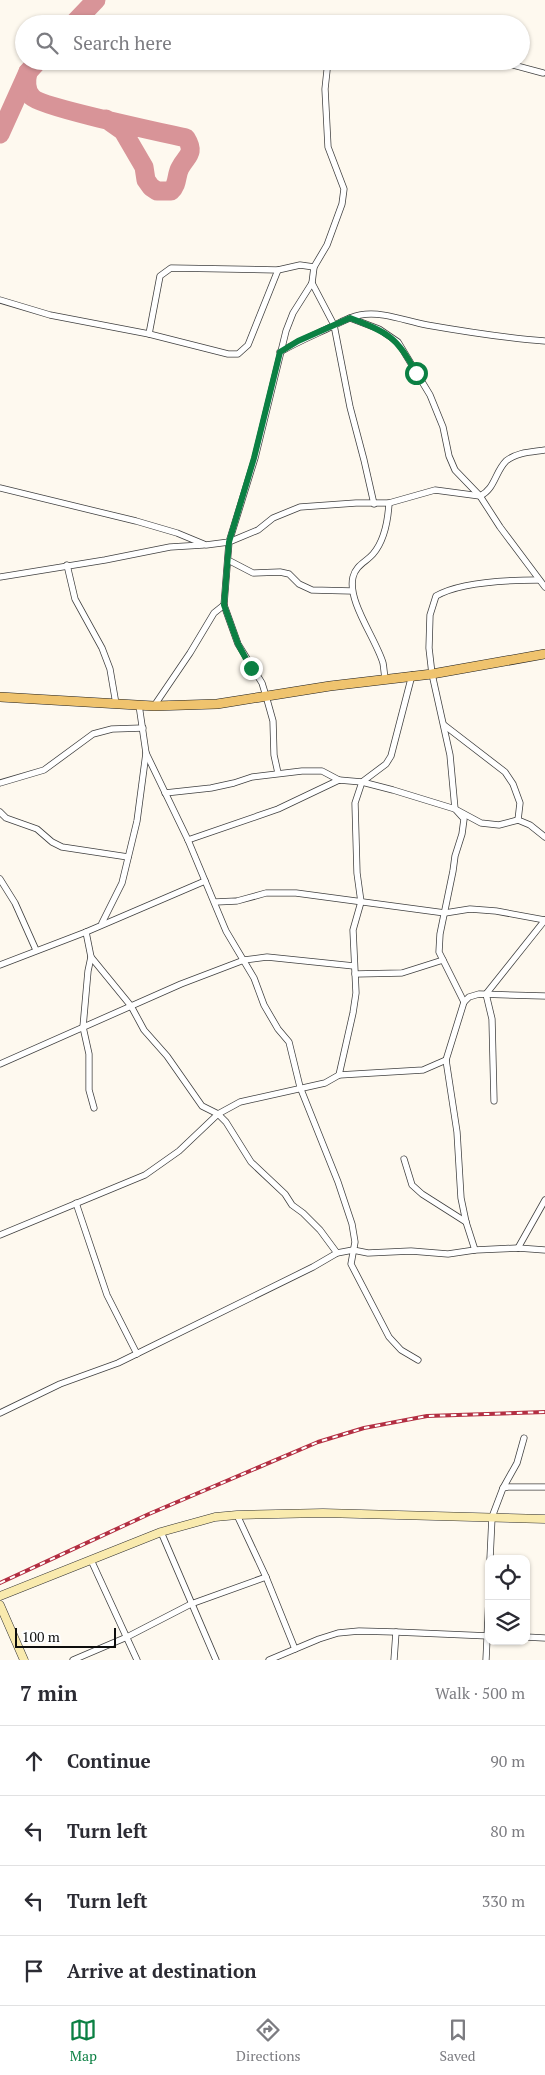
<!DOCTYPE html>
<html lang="en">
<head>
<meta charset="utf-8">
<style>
	:root { --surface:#fff; --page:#f7f7f7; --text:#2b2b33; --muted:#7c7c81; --line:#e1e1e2; --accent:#0b8043 }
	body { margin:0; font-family:"PT Serif",serif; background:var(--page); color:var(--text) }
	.controls { position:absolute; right:15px; bottom:15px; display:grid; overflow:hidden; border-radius:10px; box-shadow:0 1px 4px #0004 }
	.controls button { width:45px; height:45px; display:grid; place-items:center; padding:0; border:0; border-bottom:1px solid var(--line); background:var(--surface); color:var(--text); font:25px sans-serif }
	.scale { position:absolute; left:15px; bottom:12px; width:101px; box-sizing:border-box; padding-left:5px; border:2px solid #0d0d0d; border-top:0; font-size:14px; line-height:18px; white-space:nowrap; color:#0d0d0d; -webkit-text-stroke:4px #fff; paint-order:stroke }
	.stop { position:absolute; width:15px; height:15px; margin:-11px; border:4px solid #0b8043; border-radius:50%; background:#fff }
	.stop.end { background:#0b8043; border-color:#fff; box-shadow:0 1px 5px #0008 }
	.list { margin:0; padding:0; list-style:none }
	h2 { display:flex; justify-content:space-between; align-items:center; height:65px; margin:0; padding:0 20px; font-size:21px }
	h2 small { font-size:16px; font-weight:400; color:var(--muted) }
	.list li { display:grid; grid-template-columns:32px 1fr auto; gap:15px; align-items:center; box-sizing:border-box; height:70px; padding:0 20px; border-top:1px solid var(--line) }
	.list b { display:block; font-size:19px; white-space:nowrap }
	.list em { font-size:16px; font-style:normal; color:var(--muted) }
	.icon { flex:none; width:28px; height:28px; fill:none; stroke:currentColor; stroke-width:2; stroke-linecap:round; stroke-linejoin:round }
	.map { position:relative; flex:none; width:545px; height:1660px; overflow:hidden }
	.search { position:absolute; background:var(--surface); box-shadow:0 1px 4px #0004; left:15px; right:15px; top:15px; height:55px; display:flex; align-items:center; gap:12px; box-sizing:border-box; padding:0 18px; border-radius:28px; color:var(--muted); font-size:19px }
	.sheet { height:345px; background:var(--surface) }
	nav { display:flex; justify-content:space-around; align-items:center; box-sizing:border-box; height:70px; border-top:1px solid var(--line); background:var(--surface); font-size:14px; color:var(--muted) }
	nav a { display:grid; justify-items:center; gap:2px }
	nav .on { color:var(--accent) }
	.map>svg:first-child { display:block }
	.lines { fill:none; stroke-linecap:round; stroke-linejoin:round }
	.taxiway { stroke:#d89498; stroke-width:19 }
	.street-casing { stroke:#404040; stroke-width:7 }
	.secondary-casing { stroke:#2f2f2f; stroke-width:9 }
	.primary-casing { stroke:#1e1e1e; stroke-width:10 }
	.street { stroke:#fff; stroke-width:5.5 }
	.secondary { stroke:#f9eaae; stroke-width:8 }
	.primary { stroke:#efc36e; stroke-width:9 }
	.rail-casing { stroke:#b32f42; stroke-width:4 }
	.rail { stroke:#fff; stroke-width:2; stroke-dasharray:5.5; stroke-linecap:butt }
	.route { stroke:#0b8043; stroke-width:6 }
</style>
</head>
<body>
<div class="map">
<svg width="545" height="1660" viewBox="0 0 545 1660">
	<rect width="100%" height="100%" fill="#fef9ef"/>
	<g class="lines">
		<g class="taxiway">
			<polyline points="73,24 96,0"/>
			<path d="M28 72C26 81 25 90 32 97 41 107 164 133 186 138 196 154 186 156 180 168 176 175 178 185 171 191H157L151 187 146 180 144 167 123 131 106 119"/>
			<polyline points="0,134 28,72 38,61"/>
		</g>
		<defs>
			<g id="street">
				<polyline points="498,61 543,73"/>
				<polyline points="312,283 334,325 350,407 364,460 374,504"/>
				<polyline points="0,300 50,315 149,334 228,354 238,354 248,345 278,270"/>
				<polyline points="350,318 379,329 398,342 430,395 443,427 449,456 455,470 480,496 500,527 545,587"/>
				<polyline points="149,334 160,276 171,268 278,270 300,265 314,267"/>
				<path d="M280 352C297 342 314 335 331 327 341 322 349 317 360 315 383 311 405 321 427 325 467 332 505 338 545 341"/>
				<polyline points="0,488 136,521 177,533 206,545 229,542 255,458 286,331 293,313 312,283 314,267 327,245 342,204 344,189 328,147 325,89 328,61"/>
				<polyline points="228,560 253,573 280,572 289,574 299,584 312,590 352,591"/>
				<polyline points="67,565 75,599 102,648 110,669 116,704"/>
				<polyline points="0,577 105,560 170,547 203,545"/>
				<path d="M385 678C384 673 384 668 383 663 376 639 347 601 353 577 356 565 366 562 373 554 385 540 388 520 389 503"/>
				<polyline points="139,705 146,753 188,840 226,931 254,978 264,1005 278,1029 289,1042 300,1087 338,1182 352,1224 355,1242 351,1264 389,1337 401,1350 418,1360"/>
				<polyline points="154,706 190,653 214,613 224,605"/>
				<polyline points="444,725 505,772 513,784 520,803 518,820 530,825 545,837"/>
				<path d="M278 773 274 755 273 721 266 696 262 683 238 644 224 605 229 542 258 530 273 518 300 507 356 503H389L435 490 480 496C495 489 495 472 506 461 517 452 532 452 545 450"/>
				<polyline points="0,783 44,770 93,734 112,729 143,728"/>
				<polyline points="165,793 211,788 234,783 252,777 302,771 322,771 339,780"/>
				<polyline points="0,812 6,818 37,829 52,842 62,847 128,857"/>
				<polyline points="188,840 278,809 339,780 362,782 393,790 455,809 481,823 499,825 518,820"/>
				<polyline points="0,879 15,903 36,950"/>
				<polyline points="215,902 237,901 266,893 296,893 445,913 470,909 496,911 545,920"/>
				<polyline points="102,923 122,883 137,821 146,753"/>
				<polyline points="86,932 91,957 131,1006 144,1030 167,1056 202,1106 218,1114 226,1122 251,1162 285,1194 292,1205 303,1213 320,1230 337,1253"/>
				<polyline points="91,957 88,971 83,1027 89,1054 89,1090 94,1108"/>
				<polyline points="0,965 86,932 205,881"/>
				<polyline points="355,974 402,973 443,960"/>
				<polyline points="464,1002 469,997 479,994 545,996"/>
				<polyline points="0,1064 181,984 244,960 267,957 354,966"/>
				<polyline points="339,1075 353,1013 356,993 353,930 361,902 357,873 355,803 362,782 386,764 391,756 412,675"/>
				<polyline points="494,1101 492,1019 486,994 545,920"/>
				<polyline points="404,1159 412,1185 422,1194 466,1222"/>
				<polyline points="76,1203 107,1295 137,1354"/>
				<polyline points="0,1235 145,1175 179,1151 218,1114 240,1102 325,1083 339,1075 423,1070 446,1060"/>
				<polyline points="518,1248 545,1200"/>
				<path d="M475 1250 466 1222 461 1198 457 1132 446 1060 464 1002 439 952 440 934 453 871 455 856 462 834 464 819 455 809 450 755 432 674 429 648 430 615 436 596C460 582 510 580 539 580"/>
				<polyline points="0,1413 60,1384 118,1363 313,1267 337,1253 353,1250 368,1253 411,1251 448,1254 475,1250 518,1248 545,1250"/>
				<polyline points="503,1488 517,1463 524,1438"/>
				<polyline points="237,1515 266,1577 295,1649"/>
				<polyline points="161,1532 216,1660"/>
				<polyline points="490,1559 492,1517 503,1488 508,1487 545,1487"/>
				<polyline points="91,1560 137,1660"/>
				<polyline points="526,1637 545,1638"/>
				<polyline points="73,1660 127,1637 191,1604 266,1577"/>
				<polyline points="269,1660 319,1639 338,1633 359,1631 396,1632 489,1636"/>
				<polyline points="394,1660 396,1632"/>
				<polyline points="486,1660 489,1596"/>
			</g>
			<g id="secondary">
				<polyline points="0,1596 161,1532 215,1517 237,1515 323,1513 545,1519"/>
				<polyline points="0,1605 24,1660"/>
			</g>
			<polyline id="primary" points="0,697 154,706 217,704 330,686 432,674 545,654"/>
		</defs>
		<use href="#street" class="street-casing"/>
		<use href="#secondary" class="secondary-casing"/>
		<use href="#primary" class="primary-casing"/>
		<use href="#street" class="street"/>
		<use href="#secondary" class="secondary"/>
		<use href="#primary" class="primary"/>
		<defs>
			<polyline id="rail" points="0,1583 149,1514 318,1442 364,1428 427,1416 545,1412"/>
		</defs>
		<use href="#rail" class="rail-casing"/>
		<use href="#rail" class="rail"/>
	</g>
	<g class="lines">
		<path class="route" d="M251 668 238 644 224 605 229 542 254 458 280 352 298 341 350 318C387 332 398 337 416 373"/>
	</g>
</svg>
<div class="controls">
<button><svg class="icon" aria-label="locate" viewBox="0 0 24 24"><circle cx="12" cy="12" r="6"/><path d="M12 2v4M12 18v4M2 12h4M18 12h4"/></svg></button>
<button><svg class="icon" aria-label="layers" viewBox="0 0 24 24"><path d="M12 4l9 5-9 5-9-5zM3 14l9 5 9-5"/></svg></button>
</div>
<div class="scale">100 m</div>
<div class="stop" style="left:416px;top:373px"></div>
<div class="stop end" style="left:251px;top:668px"></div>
<div class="search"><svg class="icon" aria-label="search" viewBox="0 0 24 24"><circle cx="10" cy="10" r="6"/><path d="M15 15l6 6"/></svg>Search here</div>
</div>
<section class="sheet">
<h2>7 min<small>Walk · 500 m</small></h2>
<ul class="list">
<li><svg class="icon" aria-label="ahead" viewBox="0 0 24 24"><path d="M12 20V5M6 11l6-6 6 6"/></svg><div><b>Continue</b></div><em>90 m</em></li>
<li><svg class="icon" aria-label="left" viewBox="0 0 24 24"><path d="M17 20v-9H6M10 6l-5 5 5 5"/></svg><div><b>Turn left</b></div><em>80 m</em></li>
<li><svg class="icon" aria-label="left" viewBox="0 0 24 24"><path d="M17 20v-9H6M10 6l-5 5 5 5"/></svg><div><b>Turn left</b></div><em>330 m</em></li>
<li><svg class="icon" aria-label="arrive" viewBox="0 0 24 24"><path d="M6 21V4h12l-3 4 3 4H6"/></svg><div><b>Arrive at destination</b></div></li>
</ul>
</section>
<nav>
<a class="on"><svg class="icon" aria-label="map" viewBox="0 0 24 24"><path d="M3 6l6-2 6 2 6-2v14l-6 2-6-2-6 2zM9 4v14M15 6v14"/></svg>Map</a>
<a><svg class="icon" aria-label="directions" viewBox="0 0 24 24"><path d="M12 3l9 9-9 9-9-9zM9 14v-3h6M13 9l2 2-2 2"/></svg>Directions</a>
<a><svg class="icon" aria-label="saved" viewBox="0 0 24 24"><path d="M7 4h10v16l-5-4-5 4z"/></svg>Saved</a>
</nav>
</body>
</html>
